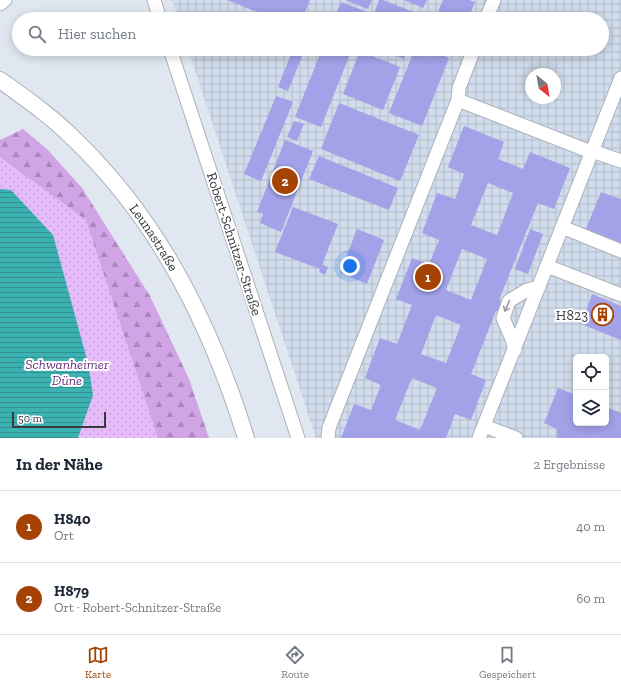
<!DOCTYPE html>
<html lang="de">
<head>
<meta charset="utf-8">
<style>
	:root { --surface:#fff; --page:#f2f2f3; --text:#1f2937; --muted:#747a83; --line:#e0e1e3; --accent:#a54304 }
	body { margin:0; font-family:"Zilla Slab",serif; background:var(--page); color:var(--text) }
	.controls { position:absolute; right:12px; bottom:12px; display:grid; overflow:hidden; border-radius:6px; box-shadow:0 2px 10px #0003 }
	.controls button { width:36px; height:36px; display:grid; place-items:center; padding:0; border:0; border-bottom:1px solid var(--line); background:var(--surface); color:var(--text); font:20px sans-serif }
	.compass { position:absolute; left:525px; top:68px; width:36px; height:36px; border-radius:50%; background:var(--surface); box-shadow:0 2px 10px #0003; rotate:149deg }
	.scale { position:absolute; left:12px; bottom:10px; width:94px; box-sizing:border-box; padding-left:4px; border:2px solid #383a3e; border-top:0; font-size:11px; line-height:14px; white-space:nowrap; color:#383a3e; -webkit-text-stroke:3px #fff; paint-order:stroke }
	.you { position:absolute; left:350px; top:266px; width:14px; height:14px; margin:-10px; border:3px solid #fff; border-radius:50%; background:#1a73e8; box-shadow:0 0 0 6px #1a73e833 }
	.badge { display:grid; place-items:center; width:26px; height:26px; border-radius:50%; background:var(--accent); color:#fff; font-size:13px; font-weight:700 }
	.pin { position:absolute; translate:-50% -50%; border:2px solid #fff; box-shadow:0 1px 4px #0006 }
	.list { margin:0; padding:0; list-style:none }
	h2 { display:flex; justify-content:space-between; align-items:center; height:52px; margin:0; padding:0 16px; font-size:17px }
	h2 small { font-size:13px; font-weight:400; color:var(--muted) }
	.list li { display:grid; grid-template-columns:26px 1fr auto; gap:12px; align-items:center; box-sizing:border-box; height:72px; padding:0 16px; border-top:1px solid var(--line) }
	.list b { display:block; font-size:15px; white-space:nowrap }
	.list p { margin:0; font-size:13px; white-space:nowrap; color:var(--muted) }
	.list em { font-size:13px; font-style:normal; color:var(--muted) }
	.icon { flex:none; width:22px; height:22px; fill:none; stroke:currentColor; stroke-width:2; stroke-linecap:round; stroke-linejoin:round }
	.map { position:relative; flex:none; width:621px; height:438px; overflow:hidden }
	.search { position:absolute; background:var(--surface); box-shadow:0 2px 10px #0003; left:12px; right:12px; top:12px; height:44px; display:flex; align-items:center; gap:10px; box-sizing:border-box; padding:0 14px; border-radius:22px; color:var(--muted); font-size:15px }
	.sheet { height:196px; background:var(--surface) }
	nav { display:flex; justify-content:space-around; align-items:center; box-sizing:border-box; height:56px; border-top:1px solid var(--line); background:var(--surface); font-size:11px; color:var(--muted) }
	nav a { display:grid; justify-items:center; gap:2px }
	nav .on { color:var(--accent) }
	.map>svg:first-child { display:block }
	.industrial { fill:url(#industrial-grid); fill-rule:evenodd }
	.forest { fill:url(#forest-firs) }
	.park { fill:url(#park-dots) }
	.water { fill:url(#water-rules) }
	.building { fill:#a3a1e8; fill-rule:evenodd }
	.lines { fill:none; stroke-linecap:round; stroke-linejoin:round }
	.minor-casing { stroke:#abb2ba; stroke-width:15 }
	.major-casing { stroke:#abb2ba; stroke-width:18 }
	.minor { stroke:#fff; stroke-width:13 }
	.major { stroke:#fff; stroke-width:16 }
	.oneway { stroke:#9c9c9e }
	.labels { text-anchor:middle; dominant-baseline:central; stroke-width:4; stroke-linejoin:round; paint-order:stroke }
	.street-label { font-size:14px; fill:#383a3e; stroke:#fff }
	.poi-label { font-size:14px; fill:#383a3e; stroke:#fff; text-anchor:end }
	.park-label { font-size:14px; font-style:italic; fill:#67327e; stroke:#fff }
</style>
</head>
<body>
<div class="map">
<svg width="621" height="438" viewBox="0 0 621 438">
	<defs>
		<pattern id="industrial-grid" width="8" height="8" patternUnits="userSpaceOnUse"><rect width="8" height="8" fill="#d1dcec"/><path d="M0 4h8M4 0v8" fill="none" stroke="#b4becb"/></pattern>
		<pattern id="forest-firs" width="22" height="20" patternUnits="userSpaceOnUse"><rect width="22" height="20" fill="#d0a4e5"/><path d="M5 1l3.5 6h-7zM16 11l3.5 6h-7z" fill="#aa87bb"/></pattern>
		<pattern id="park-dots" width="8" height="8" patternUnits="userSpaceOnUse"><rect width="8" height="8" fill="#e5bcf9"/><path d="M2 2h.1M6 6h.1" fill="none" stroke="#c5a2d6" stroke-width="1.8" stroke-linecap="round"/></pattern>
		<pattern id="water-rules" width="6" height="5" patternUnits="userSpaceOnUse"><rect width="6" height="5" fill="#3cb1b1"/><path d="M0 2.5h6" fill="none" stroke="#339191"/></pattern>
	</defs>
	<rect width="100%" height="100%" fill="#e0e7f0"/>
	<path class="industrial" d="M172 0H621V438H316L188 49H602V19H178ZM531 74H555V98H531ZM576 357H606V423H576Z"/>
	<polygon class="forest" points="23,129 47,149 82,188 150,296 189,379 209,438 78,438 0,189 0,140"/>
	<polygon class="park" points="0,157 86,220 158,438 0,438"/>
	<polygon class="water" points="0,189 11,190 53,235 88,363 93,395 78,438 0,438"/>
	<g class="building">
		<polygon points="227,0 310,0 302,19 275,19"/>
		<polygon points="345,0 372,0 368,9"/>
		<polygon points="379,0 383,0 421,15 420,19 372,19"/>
		<polygon points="404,0 427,0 423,8"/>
		<polygon points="443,0 469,0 475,2 468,19 464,17 463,19 435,19"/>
		<polygon points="341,2 367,12 364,19 334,19"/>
		<polygon points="293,49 305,49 288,91 278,87"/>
		<polygon points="322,49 352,49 321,127 295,117"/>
		<polygon points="379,49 408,49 404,59"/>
		<polygon points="360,51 400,67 383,110 343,94"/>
		<polygon points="414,51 430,57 433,51 449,58 422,126 389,113"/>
		<polygon points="276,96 293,102 261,181 244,174"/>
		<polygon points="339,103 419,135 400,181 321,149"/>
		<polygon points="294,121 304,124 297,141 287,137"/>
		<path d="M464 126 504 142 498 159 523 169 530 152 570 168 554 209 538 203 499 300 514 306 510 316 496 311 471 374 486 380 471 420 455 414 446 438H341L354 404 371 410 381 385 365 378 380 338 397 344 412 305 396 299 412 258 429 264 439 240 422 233 437 193 455 199 464 174 448 167ZM488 183 513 193 497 235 471 225ZM462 249 487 259 471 300 446 290ZM436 315 461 325 446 363 421 354ZM412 378 437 388 420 430 395 420Z"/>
		<polygon points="285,140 313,151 281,232 260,223 263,214 257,212"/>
		<polygon points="319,156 398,188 389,210 309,179"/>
		<polygon points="601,192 621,199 621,243 586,229"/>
		<polygon points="293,207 338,224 322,265 328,267 325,275 319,272 320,269 275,252"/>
		<polygon points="357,229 384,240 367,284 340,273"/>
		<polygon points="530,229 543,234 528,274 515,269"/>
		<polygon points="592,294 621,306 621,340 581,324"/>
		<polygon points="558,388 576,395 576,423 606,423 606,407 621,413 621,438 557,438 557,429 544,423"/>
	</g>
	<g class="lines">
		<defs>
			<g id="minor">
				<polyline points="154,0 160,19"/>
				<polyline points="0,4 5,0"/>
				<polyline points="486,19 494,0"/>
				<polyline points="170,49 298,438"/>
				<polyline points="458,100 459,88 474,49"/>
				<polyline points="562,227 621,251"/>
				<polyline points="547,266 621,295"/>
				<polyline points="515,350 512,339 503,318 509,301 527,290 539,287"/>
				<polyline points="484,426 516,438"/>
				<polyline points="328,438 329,428 332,420 458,100 586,150 592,151 621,161"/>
				<polyline points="479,438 621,78"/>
			</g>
			<g id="major">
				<path id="s1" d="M0 80C25 98 51 116 73 138 159 220 211 325 246 438"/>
			</g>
		</defs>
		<use href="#minor" class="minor-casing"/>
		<use href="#major" class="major-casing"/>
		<use href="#minor" class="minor"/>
		<use href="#major" class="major"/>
	</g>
	<defs><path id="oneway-shaft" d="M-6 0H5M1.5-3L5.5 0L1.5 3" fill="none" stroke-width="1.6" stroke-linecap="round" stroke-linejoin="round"/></defs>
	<use class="oneway" href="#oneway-shaft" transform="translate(507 306) rotate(114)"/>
	<defs>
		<symbol id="building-ring" viewBox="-11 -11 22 22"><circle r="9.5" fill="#fff" stroke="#a54304" stroke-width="1.5"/><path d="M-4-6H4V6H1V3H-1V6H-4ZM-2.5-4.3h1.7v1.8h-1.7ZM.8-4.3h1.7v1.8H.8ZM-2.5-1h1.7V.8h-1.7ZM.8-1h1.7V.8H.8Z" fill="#a54304"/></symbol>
	</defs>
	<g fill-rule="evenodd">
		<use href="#building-ring" x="590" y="302" width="25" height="25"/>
	</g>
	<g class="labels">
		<g class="street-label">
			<text stroke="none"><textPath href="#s1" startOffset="222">Leunastraße</textPath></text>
			<text transform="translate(234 244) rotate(72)">Robert-Schnitzer-Straße</text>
		</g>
		<g class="poi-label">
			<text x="588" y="315">H823</text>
		</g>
		<g class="park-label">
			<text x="67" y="364">Schwanheimer<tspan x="67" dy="16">Düne</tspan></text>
		</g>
	</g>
</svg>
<div class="controls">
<button><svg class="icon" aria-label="locate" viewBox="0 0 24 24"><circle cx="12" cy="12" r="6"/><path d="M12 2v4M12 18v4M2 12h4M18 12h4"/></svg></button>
<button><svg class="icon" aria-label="layers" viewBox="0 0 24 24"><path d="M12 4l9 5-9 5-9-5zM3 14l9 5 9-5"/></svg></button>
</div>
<svg class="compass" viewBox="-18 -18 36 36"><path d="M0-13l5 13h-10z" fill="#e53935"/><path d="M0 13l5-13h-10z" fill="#747a83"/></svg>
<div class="scale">50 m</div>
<div class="you"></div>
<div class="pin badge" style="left:428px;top:277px">1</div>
<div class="pin badge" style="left:285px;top:181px">2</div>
<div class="search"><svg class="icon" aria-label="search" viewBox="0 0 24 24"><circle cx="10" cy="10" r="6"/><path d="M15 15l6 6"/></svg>Hier suchen</div>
</div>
<section class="sheet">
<h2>In der Nähe<small>2 Ergebnisse</small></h2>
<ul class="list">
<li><span class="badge">1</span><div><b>H840</b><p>Ort</p></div><em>40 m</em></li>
<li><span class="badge">2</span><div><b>H879</b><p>Ort · Robert-Schnitzer-Straße</p></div><em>60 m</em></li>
</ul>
</section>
<nav>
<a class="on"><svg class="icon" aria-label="map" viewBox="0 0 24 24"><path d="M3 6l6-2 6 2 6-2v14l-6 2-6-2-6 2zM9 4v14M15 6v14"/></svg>Karte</a>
<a><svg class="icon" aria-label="directions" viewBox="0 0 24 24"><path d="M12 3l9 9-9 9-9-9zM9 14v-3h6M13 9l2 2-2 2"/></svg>Route</a>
<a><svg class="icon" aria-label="saved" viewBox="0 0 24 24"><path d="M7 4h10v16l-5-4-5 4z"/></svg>Gespeichert</a>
</nav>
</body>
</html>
